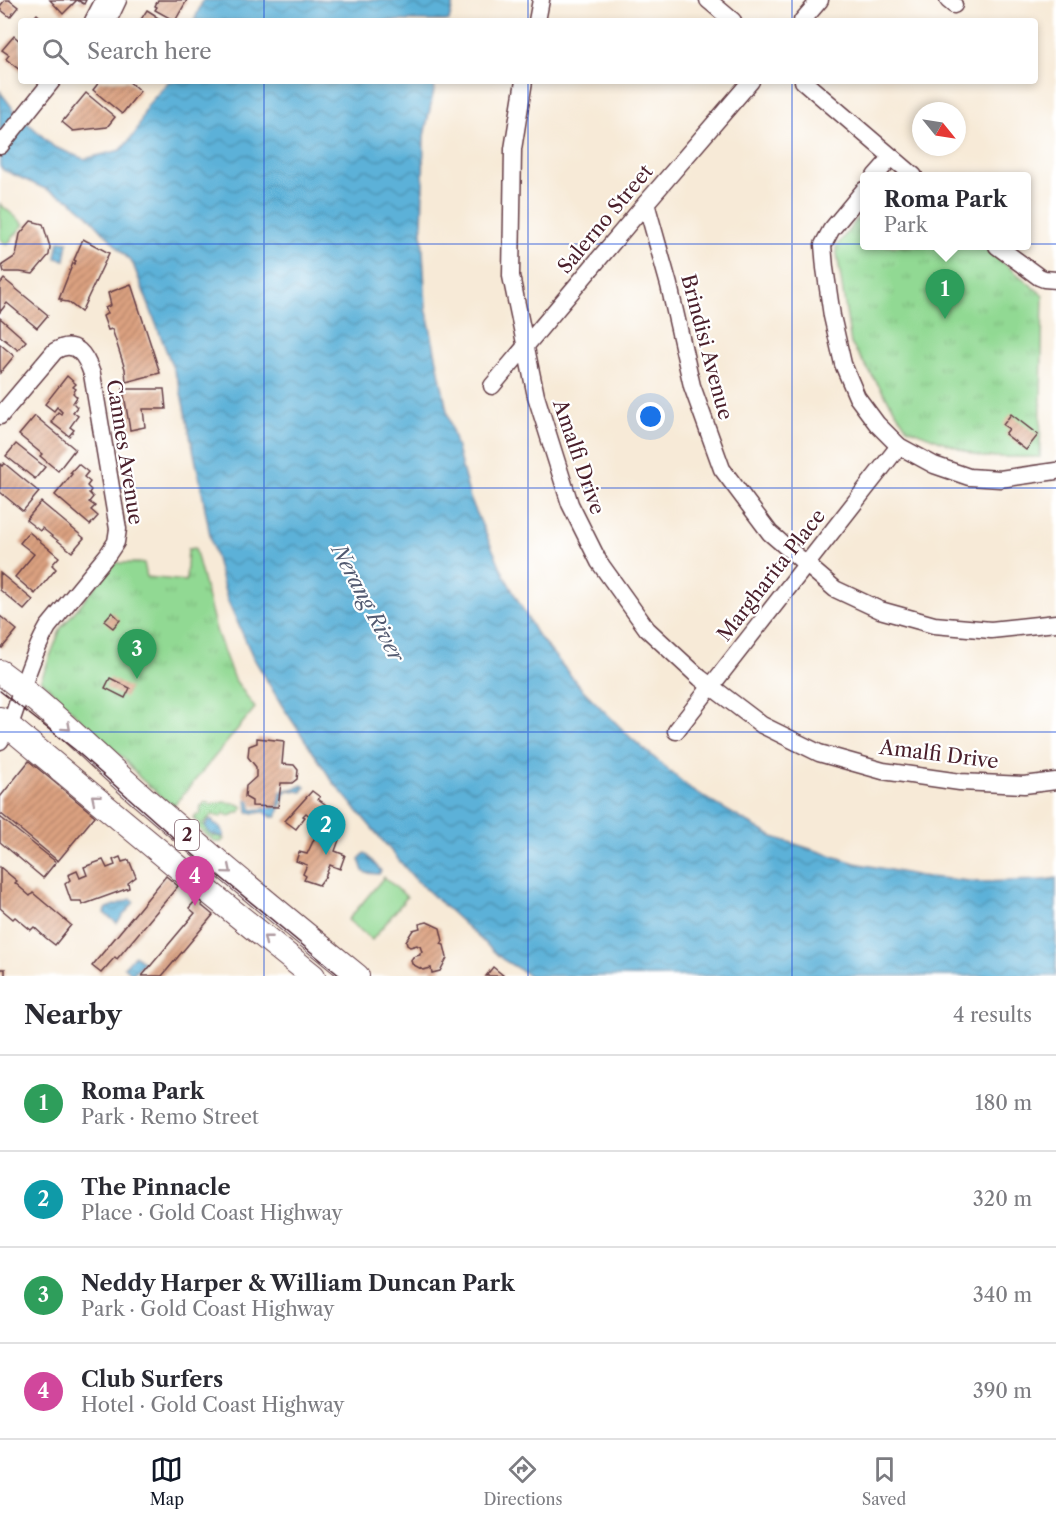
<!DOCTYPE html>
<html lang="en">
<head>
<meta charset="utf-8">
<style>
	:root { --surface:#fff; --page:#f7f7f7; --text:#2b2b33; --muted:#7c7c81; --line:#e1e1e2; --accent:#111827 }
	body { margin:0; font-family:"Libre Caslon Text",serif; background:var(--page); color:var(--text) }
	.compass { position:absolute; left:912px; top:102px; width:54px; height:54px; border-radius:50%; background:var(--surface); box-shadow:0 3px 9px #0003; rotate:120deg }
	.you { position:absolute; left:651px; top:417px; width:21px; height:21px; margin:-15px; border:4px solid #fff; border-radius:50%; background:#1a73e8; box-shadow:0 0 0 9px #1a73e833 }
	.badge { display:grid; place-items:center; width:39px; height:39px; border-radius:50%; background:var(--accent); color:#fff; font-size:20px; font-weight:700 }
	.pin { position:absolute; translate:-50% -50px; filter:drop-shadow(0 2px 3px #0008) }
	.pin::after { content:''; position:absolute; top:32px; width:21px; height:18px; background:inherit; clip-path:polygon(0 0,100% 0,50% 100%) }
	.popup { position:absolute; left:860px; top:172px; width:171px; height:78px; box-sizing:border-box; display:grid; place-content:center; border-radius:6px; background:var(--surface); filter:drop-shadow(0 2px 4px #0005); font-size:20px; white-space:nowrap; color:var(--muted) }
	.popup b { font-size:22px; color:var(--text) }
	.popup::after { content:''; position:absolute; left:50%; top:100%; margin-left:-12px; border:12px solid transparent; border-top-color:var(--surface) }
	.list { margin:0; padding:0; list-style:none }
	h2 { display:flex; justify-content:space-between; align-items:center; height:78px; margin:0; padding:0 24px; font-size:26px }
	h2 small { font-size:20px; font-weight:400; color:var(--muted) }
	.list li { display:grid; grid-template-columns:39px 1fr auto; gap:18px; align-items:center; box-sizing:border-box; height:96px; padding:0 24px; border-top:2px solid var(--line) }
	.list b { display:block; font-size:22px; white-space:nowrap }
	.list p { margin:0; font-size:20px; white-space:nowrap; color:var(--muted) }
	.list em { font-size:20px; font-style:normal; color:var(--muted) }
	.icon { flex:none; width:33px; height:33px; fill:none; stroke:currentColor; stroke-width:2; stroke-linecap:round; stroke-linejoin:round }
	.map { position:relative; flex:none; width:1056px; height:976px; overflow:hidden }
	.search { position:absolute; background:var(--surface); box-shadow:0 3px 9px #0003; left:18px; right:18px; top:18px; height:66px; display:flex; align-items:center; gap:15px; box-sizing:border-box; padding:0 21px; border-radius:6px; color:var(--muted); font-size:22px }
	.sheet { height:462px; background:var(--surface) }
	nav { display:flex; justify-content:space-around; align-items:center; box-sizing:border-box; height:84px; border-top:2px solid var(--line); background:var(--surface); font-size:16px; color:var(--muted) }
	nav a { display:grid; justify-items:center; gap:3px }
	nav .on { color:var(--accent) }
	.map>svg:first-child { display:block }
	.grass { fill:#91d993; stroke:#6e7c5f; stroke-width:1.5 }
	.park { fill:url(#park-tufts); stroke:#6e7c5f; stroke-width:1.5 }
	.garden { fill:url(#garden-dots); stroke:#6e7c5f; stroke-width:1.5 }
	.water { fill:url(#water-waves); stroke:#526882; stroke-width:1.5 }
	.building { fill:url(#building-hatch) }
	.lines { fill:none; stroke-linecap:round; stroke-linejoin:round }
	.minor-casing { stroke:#643d45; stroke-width:19 }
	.highway-casing { stroke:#643d45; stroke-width:26 }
	.minor { stroke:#fff; stroke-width:16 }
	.highway { stroke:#fff; stroke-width:24 }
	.tram { stroke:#4a1f2b; stroke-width:1.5 }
	.oneway { stroke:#ae9aa0 }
	.grid { fill:none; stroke:#1d4ed8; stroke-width:1.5; stroke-opacity:0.55 }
	.labels { text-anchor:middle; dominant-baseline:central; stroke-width:4.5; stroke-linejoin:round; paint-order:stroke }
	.shield { fill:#fff; stroke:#80626b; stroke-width:1.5 }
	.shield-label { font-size:18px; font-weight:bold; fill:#4a1f2b }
	.street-label { font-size:20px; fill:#4a1f2b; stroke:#fff }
	.water-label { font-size:21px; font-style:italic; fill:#515970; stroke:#fff }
</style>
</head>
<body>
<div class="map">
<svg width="1056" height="976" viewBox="0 0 1056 976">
	<defs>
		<pattern id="park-tufts" width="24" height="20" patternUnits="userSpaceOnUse" patternTransform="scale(1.5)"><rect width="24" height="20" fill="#91d993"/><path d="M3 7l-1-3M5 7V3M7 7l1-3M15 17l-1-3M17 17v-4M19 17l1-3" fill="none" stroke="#7fba7f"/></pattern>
		<pattern id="garden-dots" width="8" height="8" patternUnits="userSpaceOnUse" patternTransform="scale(1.5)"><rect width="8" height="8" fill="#91d993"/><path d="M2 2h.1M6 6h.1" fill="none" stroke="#7fba7f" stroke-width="1.8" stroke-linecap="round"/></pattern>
		<pattern id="water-waves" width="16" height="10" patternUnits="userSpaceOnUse" patternTransform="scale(1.5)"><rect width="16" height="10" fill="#5bb1d8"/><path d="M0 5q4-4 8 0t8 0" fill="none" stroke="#4d8faf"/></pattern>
		<pattern id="building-hatch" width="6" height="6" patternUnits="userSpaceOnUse" patternTransform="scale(1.5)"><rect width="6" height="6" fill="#dba180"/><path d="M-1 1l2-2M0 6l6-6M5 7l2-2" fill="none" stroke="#b48369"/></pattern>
	</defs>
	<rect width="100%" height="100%" fill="#fff"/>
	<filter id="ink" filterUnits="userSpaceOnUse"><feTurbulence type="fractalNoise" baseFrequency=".0167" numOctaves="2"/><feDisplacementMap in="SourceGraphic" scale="12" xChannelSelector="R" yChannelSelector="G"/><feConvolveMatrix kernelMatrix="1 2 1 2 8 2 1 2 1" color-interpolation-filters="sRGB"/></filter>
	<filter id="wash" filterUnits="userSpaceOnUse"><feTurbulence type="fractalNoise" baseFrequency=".008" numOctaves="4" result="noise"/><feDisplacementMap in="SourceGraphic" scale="24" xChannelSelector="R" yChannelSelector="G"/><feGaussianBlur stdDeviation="1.35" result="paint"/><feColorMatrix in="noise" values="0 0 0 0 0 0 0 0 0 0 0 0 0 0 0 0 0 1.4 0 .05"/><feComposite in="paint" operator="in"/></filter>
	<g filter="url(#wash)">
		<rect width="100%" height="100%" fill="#f7ead7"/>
		<g class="grass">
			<polygon points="0,204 24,224 7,245 0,239"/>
			<polygon points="384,877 407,897 372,940 348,920"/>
		</g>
		<g class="park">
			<polygon points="864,210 864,246 983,246 1043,295 1040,457 982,457 907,428 851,344 836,247"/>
			<polygon points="195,548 216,630 233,677 255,708 173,807 140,778 126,761 76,715 41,680 61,628 115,563 144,563 147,577 186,581 188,549"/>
		</g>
		<path class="garden" d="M206 802 212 805C219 800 236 802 243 807L241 811 230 816 223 814 221 817 212 815 204 823 205 826 212 836C216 836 221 836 224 839L221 842H215L198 828 200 824 193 818 196 815 200 814 201 806Z"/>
		<g class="water">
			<polygon points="203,0 454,0 449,21 194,21"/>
			<polygon points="169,81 436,81 424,136 422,233 426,307 447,411 470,498 505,577 536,633 580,687 630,737 693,791 773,837 855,863 920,876 979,882 1043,880 1056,878 1056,976 530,976 502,959 414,878 333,782 281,704 253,657 227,599 211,541 200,481 179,384 133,264 88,215 70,200 3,170 0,166 0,90 1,93 14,110 54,147 84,159 121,150 136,132 147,106"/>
			<polygon points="59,241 68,242 65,260 56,258"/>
			<path d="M302 785 305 787 302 792 289 790 284 794 281 806 276 817H271L265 812 253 813 248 812 247 799 250 801 251 808 253 810 278 807C281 779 285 796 302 785Z"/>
			<polygon points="209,820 212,820 214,824 220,827 224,834 223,837 210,834 205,826"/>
			<polygon points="365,853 381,871 379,874 366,873 363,871 359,859"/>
			<polygon points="131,899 134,902 117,923 104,913 107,908"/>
			<polygon points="135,955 143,962 133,974 124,967"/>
		</g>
		<g id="blocks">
			<g class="building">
				<polygon points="5,0 9,0 18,7 10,17 0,9 0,6"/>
				<polygon points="50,0 86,0 84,4 77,0 63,14"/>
				<polygon points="158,0 187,0 175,21 155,10 157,7 155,6"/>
				<polygon points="147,10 155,15 155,16 163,21 140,21"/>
				<polygon points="37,14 45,21 31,21"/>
				<polygon points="14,36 21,42 21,71 6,59 9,55 2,50"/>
				<polygon points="100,81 128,81 140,91 122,114 93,90"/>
				<polygon points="86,93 115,117 107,127 73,131 62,122"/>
				<polygon points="31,221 43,224 50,247 49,255 33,274 20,272 4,272 2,265 16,256 20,234"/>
				<polygon points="83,239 109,253 81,312 68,302 61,301 62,299 59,299 73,263 74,264 76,261 74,260"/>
				<polygon points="4,279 48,315 37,328 7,303 0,312 0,284"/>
				<polygon points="131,284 160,373 126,382 125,369 112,329 108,330 103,316 108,313 105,308 111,305 108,293"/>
				<polygon points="0,318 26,341 18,350 0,336"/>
				<polygon points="0,344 14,356 0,373"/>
				<polygon points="67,376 76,384 73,387 76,389 73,393 77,397 73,403 77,407 73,412 78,416 70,427 74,430 69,436 51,422 58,412 61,414 62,412 57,407 54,411 45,404"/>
				<polygon points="123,389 164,389 166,409 143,409 145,427 130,430"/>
				<polygon points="1011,414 1038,435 1026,450 1005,434 1009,429 1003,425"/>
				<polygon points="35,416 75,449 58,471 40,456 42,454 19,435"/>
				<polygon points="16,444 45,467 35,479 6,456"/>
				<polygon points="4,463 39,492 23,511 0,492 0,464 2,466"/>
				<polygon points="78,464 88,472 84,477 90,482 87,486 91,490 89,493 93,497 89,502 95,506 91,510 98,516 90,525 55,495 72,474 70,473"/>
				<polygon points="41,502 84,538 72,552 42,528 40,531 26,520"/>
				<polygon points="29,532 59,557 52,565 56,569 35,594 15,577 34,554 20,543"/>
				<polygon points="0,573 33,600 24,610 0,590"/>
				<polygon points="112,612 120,620 113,628 104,621"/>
				<polygon points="0,616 17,630 2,648 0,647"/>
				<polygon points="110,678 130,688 125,698 105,688"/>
				<polygon points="257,738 284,741 282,764 294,765 298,770 297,779 292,783 281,783 278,807 252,806 252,801 245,797 246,786 256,777 256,767 248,757 249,746 257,743"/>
				<polygon points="29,761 95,816 58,861 0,813 0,797"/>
				<polygon points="312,791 320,797 318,799 329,807 318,820 314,817 313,819 306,813 303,816 305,817 296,829 285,821"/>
				<polygon points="0,817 56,862 43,878 0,842"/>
				<polygon points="324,825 338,830 339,840 335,851 345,855 340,869 330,865 325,877 319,885 304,880 306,876 303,874 307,865 296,861 299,852 307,854 315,837 317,838 320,828 323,829"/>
				<polygon points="120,857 122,862 129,860 136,877 128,883 129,888 82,905 81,901 71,901 65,884 70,880 68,875 77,871 80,878 82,877 87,875 84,867 103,860 107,868 115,865 113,860"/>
				<polygon points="0,867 17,881 15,883 30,896 33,893 71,925 55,945 46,938 34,927 31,930 15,917 13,919 0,908"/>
				<polygon points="166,876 178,886 117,959 115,957 101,973 92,966"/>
				<polygon points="197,899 202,903 201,905 213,915 162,976 142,976 195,913 189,908"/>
				<polygon points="427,922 440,928 443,941 441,944 444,945 447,958 440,971 432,973 431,968 423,970 412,964 411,960 413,957 420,955 420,953 422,952 420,946 418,946 417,945 410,947 407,945 406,941 413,930 420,928 419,924"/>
				<polygon points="493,967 504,976 486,976"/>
				<rect x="0" y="969" width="5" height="7"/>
			</g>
		</g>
	</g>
	<g filter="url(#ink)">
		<use href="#blocks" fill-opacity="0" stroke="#643d45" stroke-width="1.5"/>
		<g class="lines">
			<defs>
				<g id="minor">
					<polyline points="708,0 733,21"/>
					<polyline points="948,0 954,5"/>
					<polyline points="93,21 104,0"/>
					<polyline points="108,21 118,0"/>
					<polyline points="537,21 541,0"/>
					<polyline points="802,21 820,0"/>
					<polyline points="524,81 513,149 511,276 536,396 570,504 599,562 647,629 700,678 762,725 819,753 883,771 960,782 1024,785 1056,781"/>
					<polyline points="803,81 914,176"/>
					<polyline points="0,146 52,81"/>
					<polyline points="875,176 891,158"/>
					<polyline points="864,190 831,230 823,245 825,268 832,316 843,364 857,397 877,424 899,446 934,465 969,477 1000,479 1056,471"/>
					<polyline points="646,203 669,285 692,386 722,469 770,533 835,589 880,610 934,625 991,630 1056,623"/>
					<polyline points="997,246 1039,277 1044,279 1056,280"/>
					<polyline points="492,386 646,203 751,81"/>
					<path d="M0 416 55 351C76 338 86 356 92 374L118 529 116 542 108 554 48 627C37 646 29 668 22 689 15 709 13 723 0 741"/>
					<polyline points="676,731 899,446"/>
				</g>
				<g id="highway">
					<path d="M0 672C52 710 96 756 144 798 214 859 285 918 357 976"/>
					<polyline points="0,719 189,876 313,976"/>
				</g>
			</defs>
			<use href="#minor" class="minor-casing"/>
			<use href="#highway" class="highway-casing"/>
			<use href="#minor" class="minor"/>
			<use href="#highway" class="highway"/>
			<polyline class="tram" points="0,691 74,749 184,847 340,976"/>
		</g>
		<defs><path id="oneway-chevron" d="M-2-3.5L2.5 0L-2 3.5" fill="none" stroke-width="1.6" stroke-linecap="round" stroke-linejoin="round" transform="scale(1.5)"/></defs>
		<g class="oneway">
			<use href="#oneway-chevron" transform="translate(67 727) rotate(42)"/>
			<use href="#oneway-chevron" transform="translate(95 798) rotate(-140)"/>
			<use href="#oneway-chevron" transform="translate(228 870) rotate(40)"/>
			<use href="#oneway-chevron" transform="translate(267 939) rotate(-141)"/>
		</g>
	</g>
	<path class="grid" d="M264 0V21M528 0V21M792 0V21M264 81V976M528 81V976M792 81V976M0 244H1056M0 488H1056M0 732H1056"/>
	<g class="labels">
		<rect class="shield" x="175" y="820" width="24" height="30" rx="4.5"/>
		<g class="shield-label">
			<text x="187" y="835">2</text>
		</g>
		<g class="street-label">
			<text transform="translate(605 219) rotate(-50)">Salerno Street</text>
			<text transform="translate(707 347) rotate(75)">Brindisi Avenue</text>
			<text transform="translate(125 452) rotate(81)">Cannes Avenue</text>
			<text transform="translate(579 457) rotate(71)">Amalfi Drive</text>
			<text transform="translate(771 575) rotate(-52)">Margharita Place</text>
			<text transform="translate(939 754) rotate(7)">Amalfi Drive</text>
		</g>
		<g class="water-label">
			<text transform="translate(368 603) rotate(62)">Nerang River</text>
		</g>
	</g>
</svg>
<svg class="compass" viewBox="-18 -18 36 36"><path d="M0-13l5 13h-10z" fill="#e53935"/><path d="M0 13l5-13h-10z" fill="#7c7c81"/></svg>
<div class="you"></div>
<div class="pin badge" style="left:945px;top:319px;background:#2e9e5b">1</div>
<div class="popup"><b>Roma Park</b>Park</div>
<div class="pin badge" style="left:326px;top:855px;background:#0f9aa8">2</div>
<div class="pin badge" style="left:137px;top:679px;background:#2e9e5b">3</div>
<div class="pin badge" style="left:195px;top:906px;background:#d1479c">4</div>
<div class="search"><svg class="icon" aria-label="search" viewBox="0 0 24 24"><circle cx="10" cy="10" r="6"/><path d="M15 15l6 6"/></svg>Search here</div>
</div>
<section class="sheet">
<h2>Nearby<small>4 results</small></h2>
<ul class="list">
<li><span class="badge" style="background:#2e9e5b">1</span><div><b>Roma Park</b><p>Park · Remo Street</p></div><em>180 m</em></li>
<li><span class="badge" style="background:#0f9aa8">2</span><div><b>The Pinnacle</b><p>Place · Gold Coast Highway</p></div><em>320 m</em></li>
<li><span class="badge" style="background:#2e9e5b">3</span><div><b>Neddy Harper &amp; William Duncan Park</b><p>Park · Gold Coast Highway</p></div><em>340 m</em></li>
<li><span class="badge" style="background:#d1479c">4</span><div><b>Club Surfers</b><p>Hotel · Gold Coast Highway</p></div><em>390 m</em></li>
</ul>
</section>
<nav>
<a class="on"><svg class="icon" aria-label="map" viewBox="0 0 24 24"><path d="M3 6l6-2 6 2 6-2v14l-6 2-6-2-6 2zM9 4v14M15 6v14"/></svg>Map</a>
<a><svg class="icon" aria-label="directions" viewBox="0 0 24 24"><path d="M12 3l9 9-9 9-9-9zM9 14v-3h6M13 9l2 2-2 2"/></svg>Directions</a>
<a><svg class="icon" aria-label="saved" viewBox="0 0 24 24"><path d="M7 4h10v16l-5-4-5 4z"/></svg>Saved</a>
</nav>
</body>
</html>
